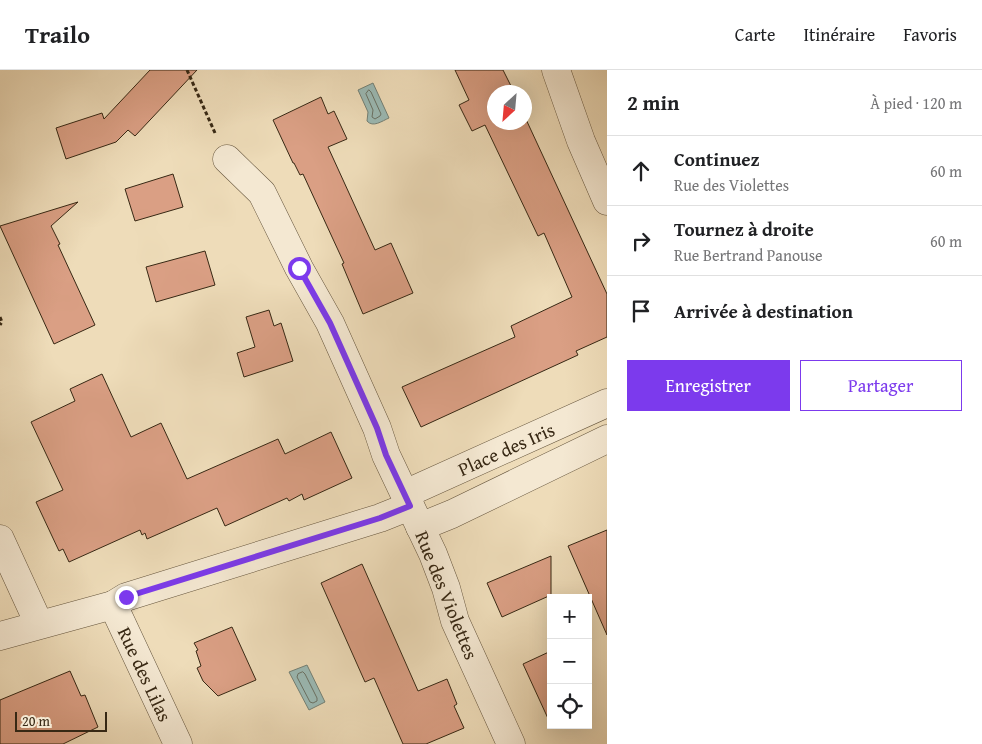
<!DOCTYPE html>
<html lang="fr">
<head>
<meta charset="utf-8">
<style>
	:root { --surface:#fff; --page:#f2f2f2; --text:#202124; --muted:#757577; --line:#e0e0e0; --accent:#7c3aed }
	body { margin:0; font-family:"Gentium Book Plus",serif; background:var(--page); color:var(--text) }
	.controls { position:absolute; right:15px; bottom:15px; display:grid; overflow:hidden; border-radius:0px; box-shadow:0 5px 20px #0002 }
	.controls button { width:45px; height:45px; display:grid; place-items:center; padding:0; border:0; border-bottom:1px solid var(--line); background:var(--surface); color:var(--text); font:25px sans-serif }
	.compass { position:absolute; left:487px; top:15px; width:45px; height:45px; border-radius:50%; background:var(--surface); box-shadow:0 5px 20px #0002; rotate:206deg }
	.scale { position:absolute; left:15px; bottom:12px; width:92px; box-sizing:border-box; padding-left:5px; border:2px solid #372814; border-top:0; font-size:14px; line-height:18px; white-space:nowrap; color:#372814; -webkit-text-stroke:4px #f4e8d2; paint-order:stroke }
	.stop { position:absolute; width:15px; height:15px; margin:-11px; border:4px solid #7c3aed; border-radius:50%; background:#fff }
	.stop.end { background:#7c3aed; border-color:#fff; box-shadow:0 1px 5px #0008 }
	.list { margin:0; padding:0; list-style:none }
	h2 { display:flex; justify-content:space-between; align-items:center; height:65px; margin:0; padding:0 20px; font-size:21px }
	h2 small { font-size:16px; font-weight:400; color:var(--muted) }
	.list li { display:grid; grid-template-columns:32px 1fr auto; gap:15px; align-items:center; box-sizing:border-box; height:70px; padding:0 20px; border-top:1px solid var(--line) }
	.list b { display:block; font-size:19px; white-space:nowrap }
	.list p { margin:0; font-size:16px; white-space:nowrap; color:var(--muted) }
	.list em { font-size:16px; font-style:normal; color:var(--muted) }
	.actions { display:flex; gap:10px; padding:15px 20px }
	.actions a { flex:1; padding:11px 0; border:1px solid var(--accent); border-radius:0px; text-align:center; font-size:18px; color:var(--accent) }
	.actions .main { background:var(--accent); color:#fff }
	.icon { flex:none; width:28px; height:28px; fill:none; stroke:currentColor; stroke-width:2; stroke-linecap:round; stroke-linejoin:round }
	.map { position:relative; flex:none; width:607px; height:674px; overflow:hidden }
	header { display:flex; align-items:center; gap:30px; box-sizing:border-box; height:70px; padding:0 25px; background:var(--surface); border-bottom:1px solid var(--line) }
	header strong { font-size:24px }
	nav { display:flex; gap:28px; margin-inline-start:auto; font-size:18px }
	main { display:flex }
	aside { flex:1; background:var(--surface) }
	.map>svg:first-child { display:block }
	.water { fill:#9bbab5; stroke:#738075 }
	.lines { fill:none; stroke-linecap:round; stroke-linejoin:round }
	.shore { stroke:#697164; stroke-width:1 }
	.building { fill:#da9f84; stroke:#372814 }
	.minor-casing { stroke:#65553d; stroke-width:29 }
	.path { stroke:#372814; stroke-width:3; stroke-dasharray:4 2.5; stroke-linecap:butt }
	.minor { stroke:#f4e8d2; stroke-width:28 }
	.route { stroke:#7c3aed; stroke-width:6 }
	.labels { text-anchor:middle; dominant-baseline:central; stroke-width:4.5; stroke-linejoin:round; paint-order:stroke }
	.street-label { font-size:19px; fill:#372814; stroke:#f4e8d2 }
</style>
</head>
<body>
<header>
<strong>Trailo</strong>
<nav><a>Carte</a><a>Itinéraire</a><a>Favoris</a></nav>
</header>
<main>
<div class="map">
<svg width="607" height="674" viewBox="0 0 607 674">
	<rect width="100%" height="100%" fill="#eedcb9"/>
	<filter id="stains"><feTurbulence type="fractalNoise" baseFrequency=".004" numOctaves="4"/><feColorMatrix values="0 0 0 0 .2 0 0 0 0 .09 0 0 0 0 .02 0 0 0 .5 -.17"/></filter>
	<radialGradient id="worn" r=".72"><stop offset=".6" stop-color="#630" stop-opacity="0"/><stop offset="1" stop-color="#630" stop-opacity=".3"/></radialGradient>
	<g class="water">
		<path d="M373 13 389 48C382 51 373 58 367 51L368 42 358 20Z"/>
		<polygon points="307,595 325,632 309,640 289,602"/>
	</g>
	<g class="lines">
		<g class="shore">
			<polygon points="369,20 371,22 381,44 380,46 375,49 372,47 373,40 366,24"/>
			<polygon points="303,602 305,604 317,628 317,631 313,633 310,632 297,607 298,604"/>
		</g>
	</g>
	<g class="building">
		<polygon points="150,0 197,0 135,66 128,60 116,72 66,89 56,58 102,43 104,49"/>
		<polygon points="455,0 503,0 514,22 494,22 494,52 524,52 524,45 607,224 607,267 576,281 578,285 421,357 402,317 515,267 511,256 572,227 544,163 538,166 485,55 472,61 459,35 469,30"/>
		<polygon points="321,27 328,44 334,41 347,69 328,77 375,180 391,173 413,223 363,244 342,194 344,193 303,104 300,105 294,93 293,93 273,50"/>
		<polygon points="173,104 183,137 135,151 125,119"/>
		<polygon points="78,132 51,156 60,174 58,175 95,255 54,274 0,156"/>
		<polygon points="205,181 215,215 156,232 146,197"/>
		<polygon points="269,240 274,256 281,253 293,291 244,307 237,283 255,277 246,247"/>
		<polygon points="102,304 131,367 161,353 187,409 278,369 285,384 331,362 352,408 304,430 302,424 289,431 287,428 225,456 217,438 147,469 145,463 142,465 140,460 69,492 63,479 59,481 36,432 63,420 31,352 75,331 70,319"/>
		<polygon points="607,460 607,565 568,476"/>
		<polygon points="551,486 551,525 502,547 487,513"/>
		<polygon points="362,494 418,621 447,609 457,634 454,636 464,658 426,674 403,674 374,608 365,612 321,513"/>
		<polygon points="232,557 256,610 218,626 203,611 197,598 201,596 196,581 198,580 194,573"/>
		<polygon points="551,581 551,655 523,594"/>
		<polygon points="70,601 81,626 85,625 98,657 63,674 0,674 0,630"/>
	</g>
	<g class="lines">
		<defs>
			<g id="minor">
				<polyline points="556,0 581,71 607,131"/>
				<polyline points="227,89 262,123 299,198 330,253 377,358 386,385 433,484 446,518 455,551 511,674"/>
				<polyline points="405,424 607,333"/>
				<polyline points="420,457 452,444 607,369"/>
				<polyline points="0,469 39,554"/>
				<polyline points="113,535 178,674"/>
				<polyline points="0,566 113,535 126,527 380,448 410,436"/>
			</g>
		</defs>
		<use href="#minor" class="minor-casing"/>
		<g class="path">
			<polyline points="187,0 215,63"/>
			<polyline points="0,247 2,252 0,255"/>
		</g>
		<use href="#minor" class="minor"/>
	</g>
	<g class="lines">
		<polyline class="route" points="126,527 380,448 410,436 386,385 377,358 330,253 299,198"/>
	</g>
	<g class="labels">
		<g class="street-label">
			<text transform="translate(506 379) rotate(-24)">Place des Iris</text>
			<text transform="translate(447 525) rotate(68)">Rue des Violettes</text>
			<text transform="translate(145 604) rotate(65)">Rue des Lilas</text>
		</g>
	</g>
	<rect width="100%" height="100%" filter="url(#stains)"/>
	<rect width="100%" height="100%" fill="url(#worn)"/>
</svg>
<div class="controls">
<button>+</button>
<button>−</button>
<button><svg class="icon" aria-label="locate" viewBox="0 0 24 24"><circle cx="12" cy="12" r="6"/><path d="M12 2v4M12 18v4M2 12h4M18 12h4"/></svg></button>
</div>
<svg class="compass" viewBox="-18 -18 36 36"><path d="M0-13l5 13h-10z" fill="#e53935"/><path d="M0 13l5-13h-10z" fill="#757577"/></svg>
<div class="scale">20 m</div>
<div class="stop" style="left:299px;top:198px"></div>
<div class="stop end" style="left:126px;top:527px"></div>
</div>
<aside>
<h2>2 min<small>À pied · 120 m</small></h2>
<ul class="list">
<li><svg class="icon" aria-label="ahead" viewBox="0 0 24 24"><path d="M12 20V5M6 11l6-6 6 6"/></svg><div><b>Continuez</b><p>Rue des Violettes</p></div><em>60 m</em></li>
<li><svg class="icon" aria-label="right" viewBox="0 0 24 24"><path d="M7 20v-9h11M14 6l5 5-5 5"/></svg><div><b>Tournez à droite</b><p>Rue Bertrand Panouse</p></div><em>60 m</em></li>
<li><svg class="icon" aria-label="arrive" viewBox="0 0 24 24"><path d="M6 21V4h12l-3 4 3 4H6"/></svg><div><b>Arrivée à destination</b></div></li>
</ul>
<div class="actions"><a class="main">Enregistrer</a><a>Partager</a></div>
</aside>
</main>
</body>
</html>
